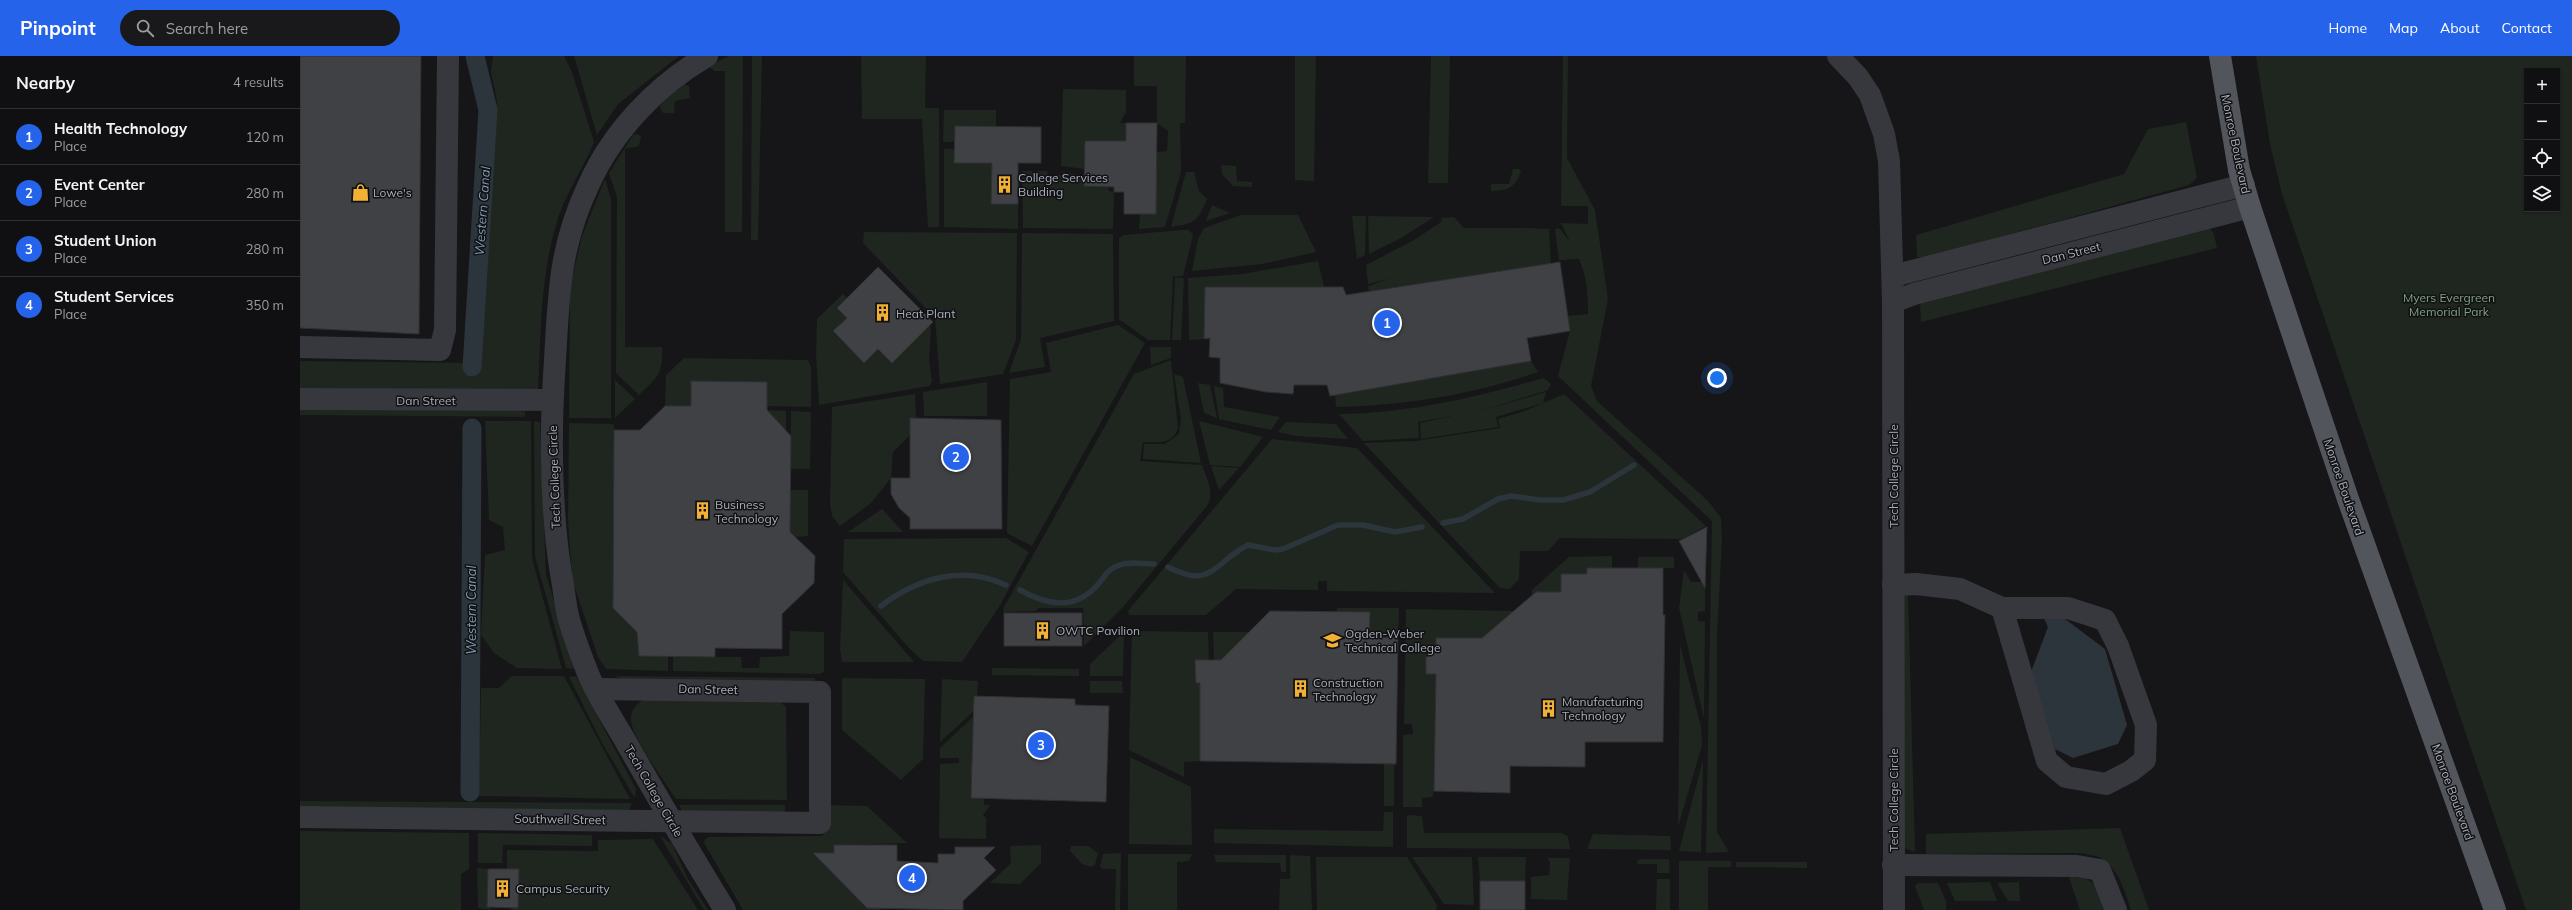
<!DOCTYPE html>
<html lang="en">
<head>
<meta charset="utf-8">
<style>
	:root { --surface:#101012; --page:#19191b; --text:#f1f3f6; --muted:#9c9d9f; --line:#303032; --accent:#2563eb }
	body { margin:0; font-family:Mulish,sans-serif; background:var(--page); color:var(--text) }
	.controls { position:absolute; right:12px; top:12px; display:grid; overflow:hidden; border-radius:0px; box-shadow:0 1px 3px #0004 }
	.controls button { width:36px; height:36px; display:grid; place-items:center; padding:0; border:0; border-bottom:1px solid var(--line); background:var(--surface); color:var(--text); font:20px sans-serif }
	.you { position:absolute; left:1417px; top:322px; width:14px; height:14px; margin:-10px; border:3px solid #fff; border-radius:50%; background:#1a73e8; box-shadow:0 0 0 6px #1a73e833 }
	.badge { display:grid; place-items:center; width:26px; height:26px; border-radius:50%; background:var(--accent); color:#fff; font-size:13px; font-weight:700 }
	.pin { position:absolute; translate:-50% -50%; border:2px solid #fff; box-shadow:0 1px 4px #0006 }
	.list { margin:0; padding:0; list-style:none }
	h2 { display:flex; justify-content:space-between; align-items:center; height:52px; margin:0; padding:0 16px; font-size:17px }
	h2 small { font-size:13px; font-weight:400; color:var(--muted) }
	.list li { display:grid; grid-template-columns:26px 1fr auto; gap:12px; align-items:center; box-sizing:border-box; height:56px; padding:0 16px; border-top:1px solid var(--line) }
	.list b { display:block; font-size:15px; white-space:nowrap }
	.list p { margin:0; font-size:13px; white-space:nowrap; color:var(--muted) }
	.list em { font-size:13px; font-style:normal; color:var(--muted) }
	.icon { flex:none; width:22px; height:22px; fill:none; stroke:currentColor; stroke-width:2; stroke-linecap:round; stroke-linejoin:round }
	.map { position:relative; flex:none; width:2272px; height:854px; overflow:hidden }
	header { display:flex; align-items:center; gap:24px; box-sizing:border-box; height:56px; padding:0 20px; background:var(--accent); color:#fff }
	header strong { font-size:19px }
	nav { display:flex; gap:22px; margin-inline-start:auto; font-size:14px }
	.search { width:280px; height:36px; background:var(--page); display:flex; align-items:center; gap:10px; box-sizing:border-box; padding:0 14px; border-radius:22px; color:var(--muted); font-size:15px }
	main { display:flex }
	aside { flex:1; background:var(--surface) }
	.map>svg:first-child { display:block }
	.green { fill:#1e261f; fill-rule:evenodd }
	.water { fill:#2c353c }
	.lines { fill:none; stroke-linecap:round; stroke-linejoin:round }
	.stream { stroke:#2c353c; stroke-width:5.5 }
	.canal { stroke:#2c353c; stroke-width:19 }
	.building { fill:#404145; stroke:#303034 }
	.minor { stroke:#37383d; stroke-width:22 }
	.major { stroke:#53555c; stroke-width:22 }
	.labels { text-anchor:middle; dominant-baseline:central; stroke-width:3; stroke-linejoin:round; paint-order:stroke }
	.street-label { font-size:12px; fill:#a8adb8; stroke:#111113 }
	.poi-label { font-size:12px; fill:#a8adb8; stroke:#111113; text-anchor:start }
	.park-label { font-size:12px; fill:#7fa381; stroke:#111113 }
	.water-label { font-size:13px; font-style:italic; fill:#7f9bb3; stroke:#111113 }
</style>
</head>
<body>
<header>
<strong>Pinpoint</strong>
<div class="search"><svg class="icon" aria-label="search" viewBox="0 0 24 24"><circle cx="10" cy="10" r="6"/><path d="M15 15l6 6"/></svg>Search here</div>
<nav><a>Home</a><a>Map</a><a>About</a><a>Contact</a></nav>
</header>
<main>
<aside>
<h2>Nearby<small>4 results</small></h2>
<ul class="list">
<li><span class="badge">1</span><div><b>Health Technology</b><p>Place</p></div><em>120 m</em></li>
<li><span class="badge">2</span><div><b>Event Center</b><p>Place</p></div><em>280 m</em></li>
<li><span class="badge">3</span><div><b>Student Union</b><p>Place</p></div><em>280 m</em></li>
<li><span class="badge">4</span><div><b>Student Services</b><p>Place</p></div><em>350 m</em></li>
</ul>
</aside>
<div class="map">
<svg width="2272" height="854" viewBox="0 0 2272 854">
	<rect width="100%" height="100%" fill="#161618"/>
	<g class="green">
		<path d="M193 0H264L272 16 294 86C283 114 264 139 256 169 240 223 241 279 238 335L0 332V305L176 307 197 45 191 16Z"/>
		<polygon points="274,0 379,0 318,48 297,79"/>
		<polygon points="429,0 443,0 442,176 425,176 425,15 415,15 410,12 413,8"/>
		<polygon points="452,0 462,0 458,184 451,184"/>
		<polygon points="561,0 626,0 625,52 639,52 639,171 628,171 622,63 562,63"/>
		<polygon points="834,0 886,0 885,67 880,67 881,116 865,171 839,173 840,158 857,96 867,95 868,75 857,67 857,30 834,30"/>
		<polygon points="995,0 1016,0 1014,125 995,124"/>
		<polygon points="1131,0 1150,0 1148,127 1128,127"/>
		<path d="M1263 0H1268L1267 102 1295 154 1308 243 1291 330 1297 345 1408 445 1421 462 1422 484 1417 577V776L1429 796 1406 797 1412 465 1258 320 1270 275 1268 260 1288 258C1288 238 1287 221 1279 203L1259 204 1255 173 1259 172 1270 186 1261 167 1288 168V150H1261Z"/>
		<path d="M1956 0H2272V854H2226L1982 138 1970 88ZM2227 15H2257V153H2227Z"/>
		<polygon points="384,28 389,30 390,42 375,45 374,57 363,57 360,52 361,48"/>
		<polygon points="763,33 826,34 826,56 820,67 826,67 826,85 785,85 785,113 761,110"/>
		<polygon points="644,54 696,54 696,71 651,86 643,86"/>
		<polygon points="1886,66 1897,122 1889,129 1627,201 1617,201 1616,179 1824,118 1848,73"/>
		<path d="M336 78 341 80 339 90 325 93V291H362C363 318 358 321 339 339L316 317 317 141 309 117 333 79Z"/>
		<polygon points="644,93 654,93 654,107 692,107 692,147 718,148 718,173 644,171"/>
		<polygon points="921,109 936,110 937,125 952,126 952,131 933,130 922,118"/>
		<path d="M1213 113H1219L1221 116C1215 132 1207 135 1191 135V128H1209Z"/>
		<polygon points="722,115 747,115 748,119 762,119 762,116 784,120 784,130 808,131 809,135 814,136 813,173 723,172"/>
		<path d="M886 116H894L899 135 907 143C897 166 896 167 871 171Z"/>
		<polygon points="305,123 311,143 311,362 269,362 270,231 282,180"/>
		<polygon points="912,149 930,157 906,165"/>
		<polygon points="941,159 998,159 1016,196 962,208 892,215 898,183 904,172"/>
		<polygon points="1052,160 1066,160 1065,199 1057,203"/>
		<polygon points="1068,160 1134,161 1101,182 1069,198"/>
		<polygon points="1154,161 1164,172 1226,172 1217,176 1227,172 1249,173 1251,208 1069,236 1068,230 1088,223 1068,228 1066,209 1114,184 1141,166 1142,162"/>
		<polygon points="1909,171 1914,178 1917,192 1621,266 1620,248"/>
		<polygon points="882,174 889,174 893,179 883,220 873,221 870,284 848,284 819,263 819,182 824,179"/>
		<polygon points="564,176 717,177 716,284 703,318 640,328 635,262 563,187"/>
		<polygon points="722,177 813,178 814,265 740,282 745,311 709,317 721,283"/>
		<polygon points="1018,205 1024,231 906,231 904,283 889,284 888,222 942,218"/>
		<polygon points="875,222 884,222 881,284 872,284"/>
		<polygon points="543,238 547,242 537,252 547,262 533,276 564,307 578,293 629,270 631,272 629,303 632,326 629,330 519,349 516,299 517,263"/>
		<polygon points="818,269 845,287 732,490 707,477 710,323 751,316 746,287"/>
		<polygon points="850,291 871,291 871,302 851,309"/>
		<polygon points="384,302 508,304 511,311 511,351 467,350 467,326 391,325 391,350 365,350 366,319"/>
		<path d="M871 304 878 372C873 389 857 386 843 386L840 405 902 409C907 423 915 437 907 450L823 551 784 590 783 552H738L736 555 704 556 703 553 834 318Z"/>
		<path d="M1231 305 1238 316C1171 339 1107 349 1036 351L1035 339Z"/>
		<polygon points="874,318 883,321 901,407 843,403 844,388 865,388 879,378 881,363"/>
		<path d="M1244 322 1251 328 1248 334 1177 356 1246 336 1243 347 1196 361 1198 371 1121 383 1120 367 1152 360 1118 366 1119 382 1063 385 1039 358C1110 357 1176 341 1244 322Z"/>
		<polygon points="315,324 335,343 315,362"/>
		<polygon points="687,326 687,360 624,360 623,336"/>
		<polygon points="898,327 910,329 917,362 904,357"/>
		<polygon points="914,330 923,332 924,351 980,361 971,374 919,363"/>
		<polygon points="615,338 616,362 610,362 610,379 593,396 591,422 571,447 540,470 532,460 530,447 532,351"/>
		<polygon points="1264,338 1406,470 1381,483 1260,482 1248,495 1220,495 1219,523 1209,533 1200,532 1064,387 1115,385 1200,372 1198,363 1225,355"/>
		<polygon points="0,353 217,354 225,356 225,361 0,359"/>
		<polygon points="467,354 486,355 486,375"/>
		<polygon points="491,355 511,356 510,413 490,413"/>
		<polygon points="185,365 231,365 232,502 262,613 217,612 194,597 181,579 185,499 205,494 203,471 189,464"/>
		<polygon points="234,365 240,366 246,518 274,613 266,612 235,500"/>
		<polygon points="899,365 963,381 940,411 910,409"/>
		<polygon points="986,366 1036,368 1048,383 996,380 978,376"/>
		<polygon points="269,367 314,368 313,552 337,575 339,600 368,600 368,615 306,613 298,601 272,523 268,464"/>
		<polygon points="972,383 1057,392 1195,537 1027,535 1027,525 1018,525 1018,534 936,533 906,559 829,559 828,555"/>
		<polygon points="911,410 939,412 919,434"/>
		<polygon points="490,434 508,434 508,480 495,481 490,476"/>
		<polygon points="582,453 603,476 548,476"/>
		<polygon points="706,482 729,496 699,551 662,606 623,605 609,592 543,516 544,483"/>
		<polygon points="1312,500 1312,512 1287,512 1287,518 1261,518 1261,536 1240,536 1240,539 1232,539 1232,534 1269,501"/>
		<rect x="1338" y="501" width="36" height="11"/>
		<polygon points="1384,514 1391,526 1405,526 1405,555 1398,556 1398,565 1405,566 1404,663 1379,552"/>
		<polygon points="543,524 614,606 542,606 540,594"/>
		<polygon points="1608,536 1615,796 1599,790 1599,539"/>
		<polygon points="1037,552 1099,552 1098,582 1069,581 1070,556 1037,556"/>
		<polygon points="1106,553 1214,555 1181,584 1136,583 1136,594 1126,602 1126,617 1136,618 1134,735 1132,741 1122,742 1122,751 1103,751 1103,679 1113,678 1112,668 1104,668"/>
		<polygon points="490,575 524,576 524,616 519,618 373,615 373,601 441,601 442,612 459,612 460,601 489,600"/>
		<polygon points="832,575 908,576 909,604 895,605 896,627 903,628 900,639 900,705 884,706 884,721 829,694"/>
		<polygon points="824,576 823,620 790,620 790,608"/>
		<polygon points="913,576 949,576 921,604 914,604"/>
		<polygon points="1380,589 1401,671 1402,689 1378,771"/>
		<polygon points="692,612 779,613 779,620 692,619"/>
		<polygon points="212,620 264,620 330,743 179,740 181,632 199,632"/>
		<polygon points="276,620 336,733 335,742 303,689 269,621"/>
		<polygon points="314,620 515,622 515,626 323,623"/>
		<polygon points="542,622 625,623 623,703 601,724 542,674"/>
		<polygon points="642,623 678,625 677,640 674,640 674,655 640,686"/>
		<polygon points="790,625 822,625 823,637 790,637"/>
		<path d="M345 643 479 645 486 651 487 744 376 743C365 726 333 683 331 665 330 655 336 648 345 643Z"/>
		<polygon points="674,660 671,742 684,743 684,749 690,749 683,759 686,762 686,783 639,782 640,708 659,707 659,702 640,702 640,692"/>
		<polygon points="830,701 891,731 892,789 829,788"/>
		<polygon points="1403,704 1401,796 1379,795"/>
		<rect x="1084" y="708" width="10" height="42"/>
		<polygon points="0,745 332,747 329,754 0,757"/>
		<polygon points="379,749 485,749 485,754 483,758 382,755"/>
		<polygon points="523,749 567,750 607,787 535,789 534,797 513,797 555,840 560,840 559,844 566,852 577,850 581,854 443,854 404,787 405,783 409,781 523,780"/>
		<polygon points="1084,756 1093,756 1093,791 914,787 914,773 1083,775"/>
		<polygon points="1107,759 1122,760 1124,777 1261,777 1268,780 1270,793 1107,792"/>
		<path d="M1820 772 1849 854H1831C1825 836 1818 810 1799 801 1793 799 1785 798 1780 797L1626 798V778Z"/>
		<polygon points="0,775 169,777 169,813 161,818 161,854 0,854"/>
		<polygon points="178,777 292,779 292,790 203,789 202,807 178,807"/>
		<polygon points="1293,778 1370,780 1371,794 1287,793"/>
		<polygon points="360,780 372,788 388,823 408,854 404,854"/>
		<polygon points="353,783 398,854 211,854 211,852 218,852 207,813 207,794 298,795 298,784"/>
		<polygon points="741,789 741,807 720,828 690,827 711,807 710,790"/>
		<polygon points="771,790 788,790 798,797 795,809 791,811 782,808 770,795"/>
		<polygon points="821,797 820,854 815,854 816,813 802,813 800,810 803,798"/>
		<polygon points="828,798 892,798 889,805 877,806 877,854 828,854"/>
		<polygon points="914,799 986,799 986,816 981,816 980,807 916,806"/>
		<polygon points="990,799 1010,800 1012,854 979,854 980,823 990,823"/>
		<polygon points="1016,801 1107,801 1137,849 1136,854 1017,854"/>
		<polygon points="1112,801 1172,801 1174,849 1144,848"/>
		<polygon points="1178,801 1226,801 1225,825 1180,825"/>
		<polygon points="1247,802 1270,802 1267,844 1231,843 1231,821 1249,819 1250,806"/>
		<polygon points="1343,803 1369,803 1370,817 1357,817 1357,808 1337,808 1338,804"/>
		<polygon points="1379,805 1431,805 1431,811 1408,811 1408,854 1379,854"/>
		<polygon points="1436,806 1507,806 1507,812 1436,811"/>
		<polygon points="177,812 188,813 187,851 190,851 191,854 178,852"/>
		<path d="M1769 821C1796 820 1797 832 1807 854H1780Z"/>
		<polygon points="1357,823 1370,823 1370,854 1356,854"/>
		<polygon points="1690,826 1697,845 1655,845 1647,827"/>
		<polygon points="1719,826 1720,845 1708,845 1697,827"/>
		<polygon points="1618,827 1638,827 1646,845 1646,854 1624,854 1615,830"/>
	</g>
	<polygon class="water" points="1757,557 1805,593 1827,669 1818,688 1773,702 1755,693 1731,616 1748,571 1743,560"/>
	<g class="lines">
		<g class="stream">
			<polyline points="1143,467 1163,463 1198,443 1211,440 1240,444 1263,444 1290,436 1334,409"/>
			<path d="M868 511C912 534 913 507 948 489L975 494 983 493 1038 469H1063L1095 476 1122 471"/>
			<path d="M720 534C748 550 777 555 800 526 807 518 805 516 817 510 827 505 843 508 854 508"/>
			<path d="M581 550C618 522 662 509 706 529"/>
		</g>
		<g class="canal">
			<polyline points="172,311 188,54 175,0"/>
			<polyline points="170,736 172,372"/>
		</g>
	</g>
	<g class="building">
		<polygon points="0,0 121,0 119,278 0,272"/>
		<polygon points="826,67 857,67 856,158 824,158 824,136 814,136 814,131 784,130 785,85 826,85"/>
		<polygon points="655,70 741,71 741,107 718,107 718,148 691,148 692,107 654,107"/>
		<polygon points="1260,206 1270,275 1227,282 1231,305 1030,340 1027,329 994,329 993,338 966,336 920,327 920,302 909,301 910,282 904,283 905,231 1043,231 1046,239"/>
		<polygon points="578,211 633,266 592,307 578,293 564,307 533,275 547,262 537,252"/>
		<polygon points="391,325 467,326 467,354 491,380 490,476 515,500 514,527 482,558 482,593 415,592 415,601 339,600 337,576 313,552 314,374 340,374 365,350 391,350"/>
		<polygon points="610,362 701,364 702,473 610,473 610,462 599,452 591,438 591,422 610,422"/>
		<polygon points="1407,471 1405,532 1379,485"/>
		<polygon points="1287,512 1363,512 1363,559 1365,559 1363,686 1285,686 1285,711 1210,710 1210,737 1134,735 1136,618 1126,618 1126,602 1136,594 1136,582 1182,582 1236,536 1261,536 1261,518 1287,518"/>
		<polygon points="970,555 1070,556 1069,581 1098,582 1096,708 900,705 900,627 896,627 895,604 921,604"/>
		<rect x="704" y="557" width="78" height="33"/>
		<polygon points="674,640 775,643 775,649 809,650 806,746 671,742"/>
		<polygon points="534,789 597,789 597,805 638,807 638,798 655,798 655,791 695,791 684,802 696,814 663,845 663,854 567,852 513,797 534,797"/>
		<polygon points="188,813 219,813 218,852 187,851"/>
		<rect x="1180" y="825" width="45" height="29"/>
	</g>
	<g class="lines">
		<g class="minor">
			<path d="M407 0C357 29 313 75 289 128 259 191 259 237 255 304 250 375 250 448 261 518 264 532 265 547 268 560 273 579 280 597 287 615 296 639 313 663 326 686 358 743 391 798 425 854"/>
			<polyline points="1538,0 1558,21 1570,39 1584,78 1589,105 1593,246 1594,854"/>
			<polyline points="1593,220 1944,129"/>
			<polyline points="1593,246 1614,238 1950,151"/>
			<polyline points="0,291 140,294 145,274 148,0"/>
			<polyline points="0,343 252,344"/>
			<polyline points="1593,529 1616,528 1660,533 1702,552 1747,705 1766,721 1806,728 1831,715 1845,704 1846,669 1818,590 1805,564 1768,552 1702,552"/>
			<polyline points="0,761 520,767 520,636 296,633"/>
			<polyline points="1593,809 1777,810 1800,814 1816,854"/>
		</g>
		<polyline class="major" points="1920,0 1939,114 1950,151 2048,443 2195,854"/>
	</g>
	<defs>
		<symbol id="building-bare" viewBox="-9 -9 18 18"><path d="M-4-6H4V6H1V3H-1V6H-4ZM-2.5-4.3h1.7v1.8h-1.7ZM.8-4.3h1.7v1.8H.8ZM-2.5-1h1.7V.8h-1.7ZM.8-1h1.7V.8H.8Z" fill="#f2b134" stroke="#111113" stroke-width="2.5" paint-order="stroke"/></symbol>
		<symbol id="shop-bare" viewBox="-9 -9 18 18"><path d="M-5-2.5h2.3a2.7 3.5 0 0 1 5.4 0H5L5.5 6h-11ZM-1.5-2.5h3a1.5 2.3 0 0 0-3 0Z" fill="#f2b134" stroke="#111113" stroke-width="2.5" paint-order="stroke"/></symbol>
		<symbol id="university-bare" viewBox="-9 -9 18 18"><path d="M0-5L7-2L0 1L-7-2ZM-4 1L0 2.5L4 1V4Q0 6-4 4Z" fill="#f2b134" stroke="#111113" stroke-width="2.5" paint-order="stroke"/></symbol>
	</defs>
	<g fill-rule="evenodd">
		<use href="#building-bare" x="692" y="116" width="25" height="25"/>
		<use href="#shop-bare" x="48" y="124" width="25" height="25"/>
		<use href="#building-bare" x="570" y="244" width="25" height="25"/>
		<use href="#building-bare" x="390" y="442" width="25" height="25"/>
		<use href="#building-bare" x="730" y="562" width="25" height="25"/>
		<use href="#university-bare" x="1020" y="572" width="25" height="25"/>
		<use href="#building-bare" x="988" y="620" width="25" height="25"/>
		<use href="#building-bare" x="1236" y="640" width="25" height="25"/>
		<use href="#building-bare" x="190" y="820" width="25" height="25"/>
	</g>
	<g class="labels">
		<g class="street-label">
			<text transform="translate(1936 88) rotate(78)">Monroe Boulevard</text>
			<text transform="translate(1771 197) rotate(-14)">Dan Street</text>
			<text x="126" y="344">Dan Street</text>
			<text transform="translate(1593 420) rotate(-90)">Tech College Circle</text>
			<text transform="translate(254 421) rotate(-92)">Tech College Circle</text>
			<text transform="translate(2044 431) rotate(71)">Monroe Boulevard</text>
			<text transform="translate(408 633) rotate(1)">Dan Street</text>
			<text transform="translate(354 735) rotate(60)">Tech College Circle</text>
			<text transform="translate(2153 736) rotate(70)">Monroe Boulevard</text>
			<text transform="translate(1593 744) rotate(-90)">Tech College Circle</text>
			<text transform="translate(260 763) rotate(1)">Southwell Street</text>
		</g>
		<g class="poi-label">
			<text x="718" y="121">College Services<tspan x="718" dy="14">Building</tspan></text>
			<text x="73" y="136">Lowe's</text>
			<text x="596" y="257">Heat Plant</text>
			<text x="415" y="448">Business<tspan x="415" dy="14">Technology</tspan></text>
			<text x="756" y="574">OWTC Pavilion</text>
			<text x="1045" y="577">Ogden-Weber<tspan x="1045" dy="14">Technical College</tspan></text>
			<text x="1013" y="626">Construction<tspan x="1013" dy="14">Technology</tspan></text>
			<text x="1262" y="645">Manufacturing<tspan x="1262" dy="14">Technology</tspan></text>
			<text x="216" y="832">Campus Security</text>
		</g>
		<g class="park-label">
			<text x="2149" y="241">Myers Evergreen<tspan x="2149" dy="14">Memorial Park</tspan></text>
		</g>
		<g class="water-label">
			<text transform="translate(182 155) rotate(-86)">Western Canal</text>
			<text transform="translate(171 554) rotate(-90)">Western Canal</text>
		</g>
	</g>
</svg>
<div class="controls">
<button>+</button>
<button>−</button>
<button><svg class="icon" aria-label="locate" viewBox="0 0 24 24"><circle cx="12" cy="12" r="6"/><path d="M12 2v4M12 18v4M2 12h4M18 12h4"/></svg></button>
<button><svg class="icon" aria-label="layers" viewBox="0 0 24 24"><path d="M12 4l9 5-9 5-9-5zM3 14l9 5 9-5"/></svg></button>
</div>
<div class="you"></div>
<div class="pin badge" style="left:1087px;top:267px">1</div>
<div class="pin badge" style="left:656px;top:401px">2</div>
<div class="pin badge" style="left:741px;top:689px">3</div>
<div class="pin badge" style="left:612px;top:822px">4</div>
</div>
</main>
</body>
</html>
